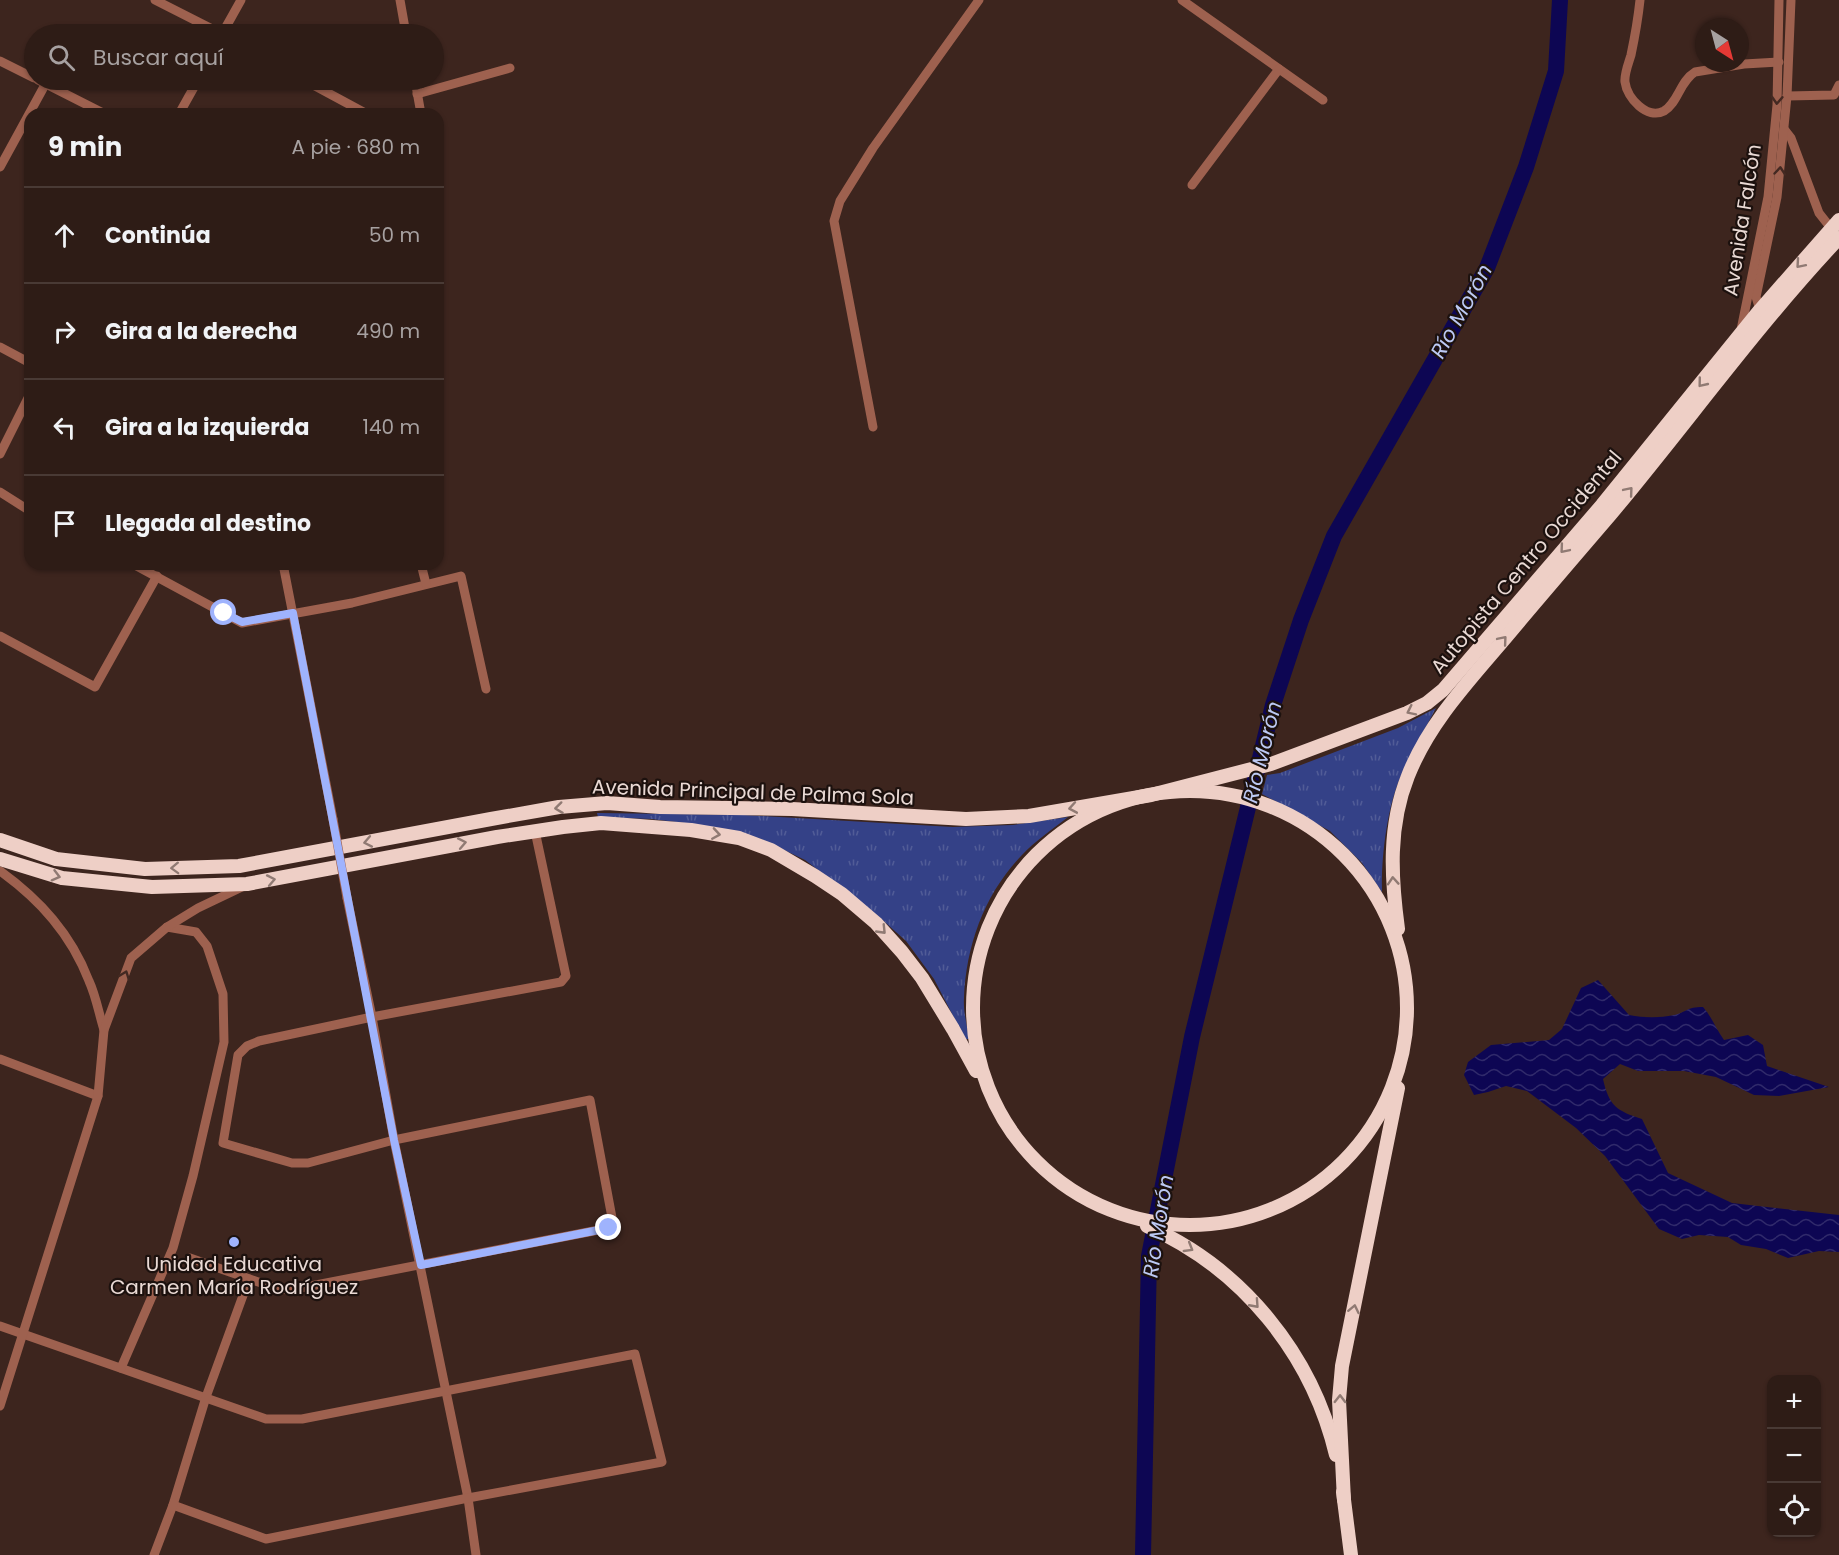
<!DOCTYPE html>
<html lang="es">
<head>
<meta charset="utf-8">
<style>
	:root { --surface:#2e1c16; --page:#3a2923; --text:#f1f3f6; --muted:#a7a1a1; --line:#493a35 }
	body { margin:0; font-family:Poppins,sans-serif; background:var(--page); color:var(--text) }
	.controls { position:absolute; right:18px; bottom:18px; display:grid; overflow:hidden; border-radius:12px; box-shadow:0 2px 4px #0004 }
	.controls button { width:54px; height:54px; display:grid; place-items:center; padding:0; border:0; border-bottom:2px solid var(--line); background:var(--surface); color:var(--text); font:30px sans-serif }
	.compass { position:absolute; left:1695px; top:18px; width:54px; height:54px; border-radius:50%; background:var(--surface); box-shadow:0 2px 4px #0004; rotate:144deg }
	.stop { position:absolute; width:18px; height:18px; margin:-14px; border:4px solid #9fb3fd; border-radius:50%; background:#fff }
	.stop.end { background:#9fb3fd; border-color:#fff; box-shadow:0 2px 6px #0008 }
	.list { margin:0; padding:0; list-style:none }
	h2 { display:flex; justify-content:space-between; align-items:center; height:78px; margin:0; padding:0 24px; font-size:26px }
	h2 small { font-size:20px; font-weight:400; color:var(--muted) }
	.list li { display:grid; grid-template-columns:39px 1fr auto; gap:18px; align-items:center; box-sizing:border-box; height:96px; padding:0 24px; border-top:2px solid var(--line) }
	.list b { display:block; font-size:22px; white-space:nowrap }
	.list em { font-size:20px; font-style:normal; color:var(--muted) }
	.icon { flex:none; width:33px; height:33px; fill:none; stroke:currentColor; stroke-width:2; stroke-linecap:round; stroke-linejoin:round }
	.map { position:relative; flex:none; width:1839px; height:1555px; overflow:hidden }
	.search { position:absolute; background:var(--surface); box-shadow:0 2px 4px #0004; left:24px; top:24px; width:420px; height:66px; display:flex; align-items:center; gap:15px; box-sizing:border-box; padding:0 21px; border-radius:33px; color:var(--muted); font-size:22px }
	.panel { position:absolute; background:var(--surface); box-shadow:0 2px 4px #0004; left:24px; top:108px; width:420px; height:462px; border-radius:18px }
	.map>svg:first-child { display:block }
	.grass { fill:url(#grass-tufts) }
	.water { fill:url(#water-waves) }
	.lines { fill:none; stroke-linecap:round; stroke-linejoin:round }
	.river { stroke:#0d0653; stroke-width:16 }
	.minor { stroke:#9e614f; stroke-width:9 }
	.highway { stroke:#eecfc6; stroke-width:14 }
	.minor-bridge { stroke:#9e614f; stroke-width:9 }
	.oneway { stroke:#432922 }
	.oneway2 { stroke:#907a73 }
	.route { stroke:#9fb3fd; stroke-width:8 }
	.poi-dot { fill:#9fb3fd; stroke:#1c110e; stroke-width:2 }
	.labels { text-anchor:middle; dominant-baseline:central; stroke-width:4.5; stroke-linejoin:round; paint-order:stroke }
	.street-label { font-size:20px; fill:#e9d9d4; stroke:#1c110e }
	.poi-label { font-size:20px; fill:#e9d9d4; stroke:#1c110e }
	.water-label { font-size:21px; font-style:italic; fill:#bcc9f4; stroke:#1c110e }
</style>
</head>
<body>
<div class="map">
<svg width="1839" height="1555" viewBox="0 0 1839 1555">
	<defs>
		<pattern id="grass-tufts" width="24" height="20" patternUnits="userSpaceOnUse" patternTransform="scale(1.5)"><rect width="24" height="20" fill="#344187"/><path d="M3 7l-1-3M5 7V3M7 7l1-3M15 17l-1-3M17 17v-4M19 17l1-3" fill="none" stroke="#515c97"/></pattern>
		<pattern id="water-waves" width="16" height="10" patternUnits="userSpaceOnUse" patternTransform="scale(1.5)"><rect width="16" height="10" fill="#0d0653"/><path d="M0 5q4-4 8 0t8 0" fill="none" stroke="#302a6b"/></pattern>
	</defs>
	<rect width="100%" height="100%" fill="#3d251e"/>
	<g class="grass">
		<path d="M1436 708C1424 731 1410 754 1400 778 1387 809 1381 858 1382 892L1362 863 1330 831 1262 794 1267 775 1280 773 1398 728Z"/>
		<path d="M597 813 744 815 953 827 1013 825 1068 817C1053 829 1035 841 1022 855 985 893 966 945 964 998 963 1011 967 1025 969 1039H965L934 979 906 941 878 916 805 860 761 839 693 824 651 819 598 817Z"/>
	</g>
	<path class="water" d="M1598 980 1629 1015C1645 1018 1659 1018 1674 1015 1687 1012 1686 1007 1703 1007 1712 1017 1716 1029 1724 1040L1748 1035 1763 1045 1767 1066 1829 1087 1779 1096 1754 1095 1716 1077 1684 1071H1638L1620 1064 1603 1079C1609 1106 1617 1111 1642 1119L1668 1173 1732 1203 1839 1215V1252L1819 1251 1788 1258 1766 1249 1741 1245 1728 1237 1699 1235 1682 1239 1659 1229 1605 1156 1576 1128 1527 1091 1506 1086 1488 1092 1474 1095 1464 1075 1468 1062 1491 1045 1549 1040 1562 1029 1581 988Z"/>
	<g class="lines">
		<polyline class="river" points="1143,1555 1149,1256 1192,1037 1273,705 1301,620 1334,536 1487,268 1526,167 1556,71 1560,0"/>
		<g class="minor">
			<polyline points="155,0 222,34"/>
			<polyline points="400,0 406,34"/>
			<polyline points="1182,0 1323,100"/>
			<path d="M1640 0C1638 19 1635 36 1631 55 1629 62 1624 74 1625 82 1627 98 1647 120 1664 111 1678 103 1680 81 1695 72L1744 64 1779 62"/>
			<polyline points="222,34 241,0"/>
			<polyline points="0,61 34,78"/>
			<polyline points="38,80 105,114"/>
			<polyline points="304,80 367,114"/>
			<polyline points="415,80 421,114"/>
			<polyline points="417,94 510,68"/>
			<polyline points="1787,96 1834,95 1839,85"/>
			<polyline points="179,114 198,80"/>
			<polyline points="1784,129 1791,138 1819,213 1834,232"/>
			<polyline points="0,167 46,83"/>
			<polyline points="1192,185 1279,69"/>
			<polyline points="1761,313 1756,297 1777,197 1787,96 1791,0"/>
			<polyline points="1741,330 1768,197 1777,105 1779,0"/>
			<polyline points="0,347 30,363"/>
			<polyline points="873,427 834,221 840,201 873,148 979,0"/>
			<polyline points="0,454 30,394"/>
			<polyline points="0,492 30,511"/>
			<polyline points="133,564 242,623 352,603 461,576 486,689"/>
			<polyline points="283,564 333,819"/>
			<polyline points="421,564 426,584"/>
			<polyline points="0,636 95,687 157,576"/>
			<path d="M0 871C40 900 71 934 89 981 96 996 99 1014 104 1030"/>
			<polyline points="347,898 372,1017 394,1140 468,1498 476,1555"/>
			<polyline points="0,1059 98,1096"/>
			<polyline points="190,1258 278,1289 290,1290 609,1228 613,1223 590,1100 394,1140 308,1163 292,1163 223,1143 238,1055 247,1046 259,1041 372,1017 561,982 566,976 535,831"/>
			<polyline points="0,1326 266,1419 302,1419 635,1354 662,1462 468,1498 266,1539 173,1505"/>
			<polyline points="121,1368 173,1248 193,1176 224,1042 223,994 207,946 196,932 167,927"/>
			<polyline points="0,1406 98,1096 104,1030 131,958 167,927 198,908 242,887"/>
			<polyline points="154,1555 173,1505 206,1397 249,1279"/>
		</g>
		<g class="highway">
			<circle cx="1190" cy="1008" r="217"/>
			<polyline points="0,840 56,859 145,869 239,866 491,819 559,807 607,803 660,807 792,809 966,819 1029,816 1151,795 1271,764 1407,713 1427,703 1443,690 1602,505 1760,310 1839,220"/>
			<polyline points="0,859 62,878 152,887 247,884 497,837 563,827 601,823 691,830 739,838 771,850 815,876 842,894 876,923 902,952 922,978 953,1029 976,1071"/>
			<path d="M1398 929C1391 877 1388 826 1408 776 1428 725 1466 684 1501 643 1537 600 1574 557 1610 515 1687 423 1757 325 1839 238"/>
			<path d="M1147 1226C1242 1268 1312 1354 1336 1455"/>
			<polyline points="1343,1492 1351,1555"/>
			<polyline points="1344,1500 1339,1400 1342,1366 1398,1088"/>
		</g>
		<polyline class="minor-bridge" points="333,819 347,898"/>
	</g>
	<defs><path id="oneway-chevron" d="M-2-3.5L2.5 0L-2 3.5" fill="none" stroke-width="1.6" stroke-linecap="round" stroke-linejoin="round" transform="scale(1.5)"/></defs>
	<g class="oneway">
		<use href="#oneway-chevron" transform="translate(1777 100) rotate(93)"/>
		<use href="#oneway-chevron" transform="translate(1780 171) rotate(-85)"/>
		<use href="#oneway-chevron" transform="translate(125 975) rotate(-69)"/>
	</g>
	<g class="oneway2">
		<use href="#oneway-chevron" transform="translate(1800 264) rotate(131)"/>
		<use href="#oneway-chevron" transform="translate(1702 383) rotate(129)"/>
		<use href="#oneway-chevron" transform="translate(1629 491) rotate(-50)"/>
		<use href="#oneway-chevron" transform="translate(1564 549) rotate(130)"/>
		<use href="#oneway-chevron" transform="translate(1503 640) rotate(-50)"/>
		<use href="#oneway-chevron" transform="translate(1411 711) rotate(154)"/>
		<use href="#oneway-chevron" transform="translate(559 808) rotate(173)"/>
		<use href="#oneway-chevron" transform="translate(1073 808) rotate(170)"/>
		<use href="#oneway-chevron" transform="translate(716 834) rotate(9)"/>
		<use href="#oneway-chevron" transform="translate(368 842) rotate(169)"/>
		<use href="#oneway-chevron" transform="translate(462 843) rotate(-11)"/>
		<use href="#oneway-chevron" transform="translate(175 868) rotate(178)"/>
		<use href="#oneway-chevron" transform="translate(56 876) rotate(15)"/>
		<use href="#oneway-chevron" transform="translate(271 880) rotate(-11)"/>
		<use href="#oneway-chevron" transform="translate(1393 881) rotate(-94)"/>
		<use href="#oneway-chevron" transform="translate(882 930) rotate(46)"/>
		<use href="#oneway-chevron" transform="translate(1189 1248) rotate(31)"/>
		<use href="#oneway-chevron" transform="translate(1255 1304) rotate(48)"/>
		<use href="#oneway-chevron" transform="translate(1354 1309) rotate(-78)"/>
		<use href="#oneway-chevron" transform="translate(1340 1399) rotate(-89)"/>
	</g>
	<g class="lines">
		<polyline class="route" points="224,613 242,622 293,613 394,1140 421,1265 609,1228"/>
	</g>
	<circle class="poi-dot" cx="234" cy="1242" r="6"/>
	<g class="labels">
		<g class="street-label">
			<text transform="translate(1742 220) rotate(-81)">Avenida Falcón</text>
			<text transform="translate(1526 562) rotate(-50)">Autopista Centro Occidental</text>
			<text transform="translate(753 792) rotate(2)">Avenida Principal de Palma Sola</text>
		</g>
		<g class="poi-label">
			<text x="234" y="1264">Unidad Educativa<tspan x="234" dy="23">Carmen María Rodríguez</tspan></text>
		</g>
		<g class="water-label">
			<text transform="translate(1461 311) rotate(-61)">Río Morón</text>
			<text transform="translate(1262 752) rotate(-76)">Río Morón</text>
			<text transform="translate(1158 1226) rotate(-81)">Río Morón</text>
		</g>
	</g>
</svg>
<div class="controls">
<button>+</button>
<button>−</button>
<button><svg class="icon" aria-label="locate" viewBox="0 0 24 24"><circle cx="12" cy="12" r="6"/><path d="M12 2v4M12 18v4M2 12h4M18 12h4"/></svg></button>
</div>
<svg class="compass" viewBox="-18 -18 36 36"><path d="M0-13l5 13h-10z" fill="#e53935"/><path d="M0 13l5-13h-10z" fill="#a7a1a1"/></svg>
<div class="stop" style="left:224px;top:613px"></div>
<div class="stop end" style="left:609px;top:1228px"></div>
<div class="search"><svg class="icon" aria-label="search" viewBox="0 0 24 24"><circle cx="10" cy="10" r="6"/><path d="M15 15l6 6"/></svg>Buscar aquí</div>
<section class="panel">
<h2>9 min<small>A pie · 680 m</small></h2>
<ul class="list">
<li><svg class="icon" aria-label="ahead" viewBox="0 0 24 24"><path d="M12 20V5M6 11l6-6 6 6"/></svg><div><b>Continúa</b></div><em>50 m</em></li>
<li><svg class="icon" aria-label="right" viewBox="0 0 24 24"><path d="M7 20v-9h11M14 6l5 5-5 5"/></svg><div><b>Gira a la derecha</b></div><em>490 m</em></li>
<li><svg class="icon" aria-label="left" viewBox="0 0 24 24"><path d="M17 20v-9H6M10 6l-5 5 5 5"/></svg><div><b>Gira a la izquierda</b></div><em>140 m</em></li>
<li><svg class="icon" aria-label="arrive" viewBox="0 0 24 24"><path d="M6 21V4h12l-3 4 3 4H6"/></svg><div><b>Llegada al destino</b></div></li>
</ul>
</section>
</div>
</body>
</html>
